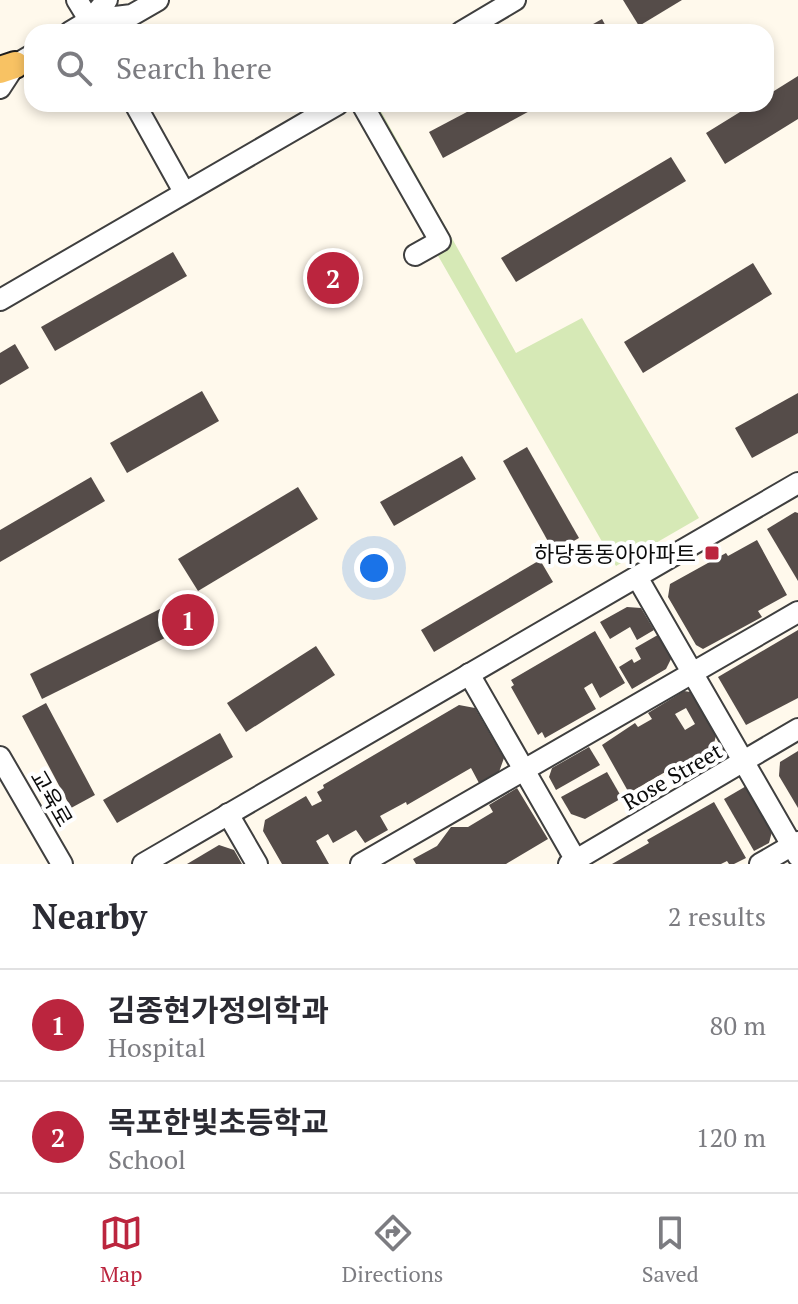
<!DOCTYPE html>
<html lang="en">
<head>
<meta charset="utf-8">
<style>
	:root { --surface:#fff; --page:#f2f2f3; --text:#2b2b33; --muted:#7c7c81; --line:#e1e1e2; --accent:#bb253e }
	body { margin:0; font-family:"PT Serif","Noto Sans KR",serif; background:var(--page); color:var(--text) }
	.you { position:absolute; left:374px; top:568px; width:28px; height:28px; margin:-20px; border:6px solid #fff; border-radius:50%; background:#1a73e8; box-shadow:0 0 0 12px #1a73e833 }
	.badge { display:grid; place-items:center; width:52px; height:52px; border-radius:50%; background:var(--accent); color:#fff; font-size:26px; font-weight:700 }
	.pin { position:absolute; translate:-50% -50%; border:4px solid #fff; box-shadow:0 2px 8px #0006 }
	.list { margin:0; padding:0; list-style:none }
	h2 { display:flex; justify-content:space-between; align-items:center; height:104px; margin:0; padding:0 32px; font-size:34px }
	h2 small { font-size:26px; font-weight:400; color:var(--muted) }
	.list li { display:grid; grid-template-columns:52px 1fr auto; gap:24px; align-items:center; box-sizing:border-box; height:112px; padding:0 32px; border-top:2px solid var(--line) }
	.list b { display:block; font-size:30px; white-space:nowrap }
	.list p { margin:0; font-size:26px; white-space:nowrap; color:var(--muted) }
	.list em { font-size:26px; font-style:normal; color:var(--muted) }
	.icon { flex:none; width:44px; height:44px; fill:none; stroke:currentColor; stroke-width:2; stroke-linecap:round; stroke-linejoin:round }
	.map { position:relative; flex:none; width:798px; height:864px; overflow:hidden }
	.search { position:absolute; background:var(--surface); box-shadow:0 4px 12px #0003; left:24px; right:24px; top:24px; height:88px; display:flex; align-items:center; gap:20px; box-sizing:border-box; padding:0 28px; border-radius:24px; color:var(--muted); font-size:30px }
	.sheet { height:328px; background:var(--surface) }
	nav { display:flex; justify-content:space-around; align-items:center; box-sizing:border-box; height:112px; border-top:2px solid var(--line); background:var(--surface); font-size:22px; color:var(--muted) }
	nav a { display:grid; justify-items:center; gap:4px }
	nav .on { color:var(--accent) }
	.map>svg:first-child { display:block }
	.green { fill:#d6e9b6 }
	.building { fill:#554c49; fill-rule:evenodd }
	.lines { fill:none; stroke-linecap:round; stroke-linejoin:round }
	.minor-casing { stroke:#3f3f3f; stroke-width:24 }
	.major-casing { stroke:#1d1d1d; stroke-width:30 }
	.minor { stroke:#fff; stroke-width:20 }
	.major { stroke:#f8c263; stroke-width:26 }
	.poi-dot { fill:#bb253e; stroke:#fff; stroke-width:3 }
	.labels { text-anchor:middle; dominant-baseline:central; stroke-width:8; stroke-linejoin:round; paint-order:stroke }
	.poi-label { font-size:22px; fill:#0c0c0c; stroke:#fff; text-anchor:end }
	.street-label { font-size:22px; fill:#0c0c0c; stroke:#fff }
</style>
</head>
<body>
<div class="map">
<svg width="798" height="864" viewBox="0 0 798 864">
	<rect width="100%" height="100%" fill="#fff9ec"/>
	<polygon class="green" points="367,104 377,104 516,353 582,318 699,518 616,566 355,111"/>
	<g class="building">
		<polygon points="623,0 682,0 639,26"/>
		<polygon points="602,19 609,32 579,32"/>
		<polygon points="798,76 798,119 725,164 706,133 753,104 766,104 766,96"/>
		<polygon points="482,104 535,104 537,107 443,158 429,132"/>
		<polygon points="671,157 686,181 516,282 501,258"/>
		<polygon points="173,252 187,276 55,351 41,327"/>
		<polygon points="753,263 772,294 643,373 624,342"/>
		<polygon points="15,344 29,368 0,385 0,353"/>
		<polygon points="202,391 219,421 127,473 110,443"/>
		<polygon points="798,393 798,433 752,458 735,428"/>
		<polygon points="527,447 579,538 554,552 503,461"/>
		<polygon points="462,456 476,479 394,526 380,502"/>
		<polygon points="91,477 105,501 0,562 0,530"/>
		<polygon points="298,487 318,519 198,591 178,559"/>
		<polygon points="795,512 798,513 798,581 767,529"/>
		<polygon points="757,540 787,595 758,611 762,617 703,649 696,645 668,597 670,584 726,553 728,556"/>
		<polygon points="540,560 553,582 434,652 421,630"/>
		<polygon points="166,606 179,631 42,699 30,674"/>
		<polygon points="627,607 641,608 654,630 637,640 630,627 610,639 600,622"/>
		<polygon points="798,630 798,698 746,725 718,677"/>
		<polygon points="595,631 625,683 600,698 592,683 584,688 596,709 545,738 542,732 538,735 511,687 514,685 511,680"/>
		<polygon points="663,632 674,653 666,669 632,689 619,667 632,659 634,663 641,659 635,648"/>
		<polygon points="316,646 335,675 246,732 227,703"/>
		<path d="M684 691 697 693 717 732 713 747 680 767 679 764 629 793 602 745 635 723 638 727 652 719 648 713ZM686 708 695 724 685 730 675 714Z"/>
		<polygon points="46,703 95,795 71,808 22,716"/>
		<polygon points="459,705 475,708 504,758 499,772 479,783 471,768 407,805 406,802 380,816 388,830 365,843 356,830 333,843 328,834 316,841 329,864 282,864 263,831 265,820 306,796 312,806 322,801 317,792 324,788 323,785"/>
		<polygon points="220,733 233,757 117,823 103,800"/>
		<polygon points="589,747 600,765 556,790 549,777 552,768"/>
		<polygon points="798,751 798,808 779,776 780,762"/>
		<polygon points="607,772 622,798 585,819 571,814 561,797"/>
		<polygon points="748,785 773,828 769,843 754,851 724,799"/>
		<polygon points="517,788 548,839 506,864 416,864 413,859 437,846 451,827 468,827 493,812 489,805"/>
		<polygon points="714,802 746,858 734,864 729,864 727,861 721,864 612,864 649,843 647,840"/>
		<polygon points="219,845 234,850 242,864 187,864"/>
	</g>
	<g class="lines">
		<defs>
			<g id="minor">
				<polyline points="77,0 96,31"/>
				<polyline points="90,20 132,15 158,0"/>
				<polyline points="70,32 90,20 107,0"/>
				<polyline points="461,32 515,0"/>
				<polyline points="0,88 15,65 32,55"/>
				<polyline points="135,104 184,192"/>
				<polyline points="362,104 440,241 415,255"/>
				<polyline points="0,300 338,104"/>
				<polyline points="637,577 798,856"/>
				<polyline points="469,674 578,864"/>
				<polyline points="0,757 62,864"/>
				<polyline points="228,814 257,864"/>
				<polyline points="143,864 798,483"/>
				<polyline points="361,864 798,612"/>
				<polyline points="569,864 798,729"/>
				<polyline points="760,864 798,842"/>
			</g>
			<polyline id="major" points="0,70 15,65"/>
		</defs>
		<use href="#minor" class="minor-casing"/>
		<use href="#major" class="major-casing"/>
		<use href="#minor" class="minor"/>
		<use href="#major" class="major"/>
	</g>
	<rect class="poi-dot" x="704" y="545" width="16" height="16" rx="4"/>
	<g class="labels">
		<g class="poi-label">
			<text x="696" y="553">하당동동아아파트</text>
		</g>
		<g class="street-label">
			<text transform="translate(672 776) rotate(-30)">Rose Street</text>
			<text transform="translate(52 798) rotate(60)">교육로</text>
		</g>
	</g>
</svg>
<div class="you"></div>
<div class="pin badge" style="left:188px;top:620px">1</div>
<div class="pin badge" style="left:333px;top:278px">2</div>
<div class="search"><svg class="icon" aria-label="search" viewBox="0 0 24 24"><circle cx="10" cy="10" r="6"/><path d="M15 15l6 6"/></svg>Search here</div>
</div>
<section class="sheet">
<h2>Nearby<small>2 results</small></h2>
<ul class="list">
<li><span class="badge">1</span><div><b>김종현가정의학과</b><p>Hospital</p></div><em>80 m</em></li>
<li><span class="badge">2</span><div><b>목포한빛초등학교</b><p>School</p></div><em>120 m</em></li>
</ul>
</section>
<nav>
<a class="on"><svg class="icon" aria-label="map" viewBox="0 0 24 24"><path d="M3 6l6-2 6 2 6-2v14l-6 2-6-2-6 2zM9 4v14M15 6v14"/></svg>Map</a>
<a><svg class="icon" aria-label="directions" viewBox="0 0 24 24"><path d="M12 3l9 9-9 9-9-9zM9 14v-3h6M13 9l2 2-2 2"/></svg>Directions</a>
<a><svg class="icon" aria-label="saved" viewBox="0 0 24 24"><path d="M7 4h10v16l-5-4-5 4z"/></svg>Saved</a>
</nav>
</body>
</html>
